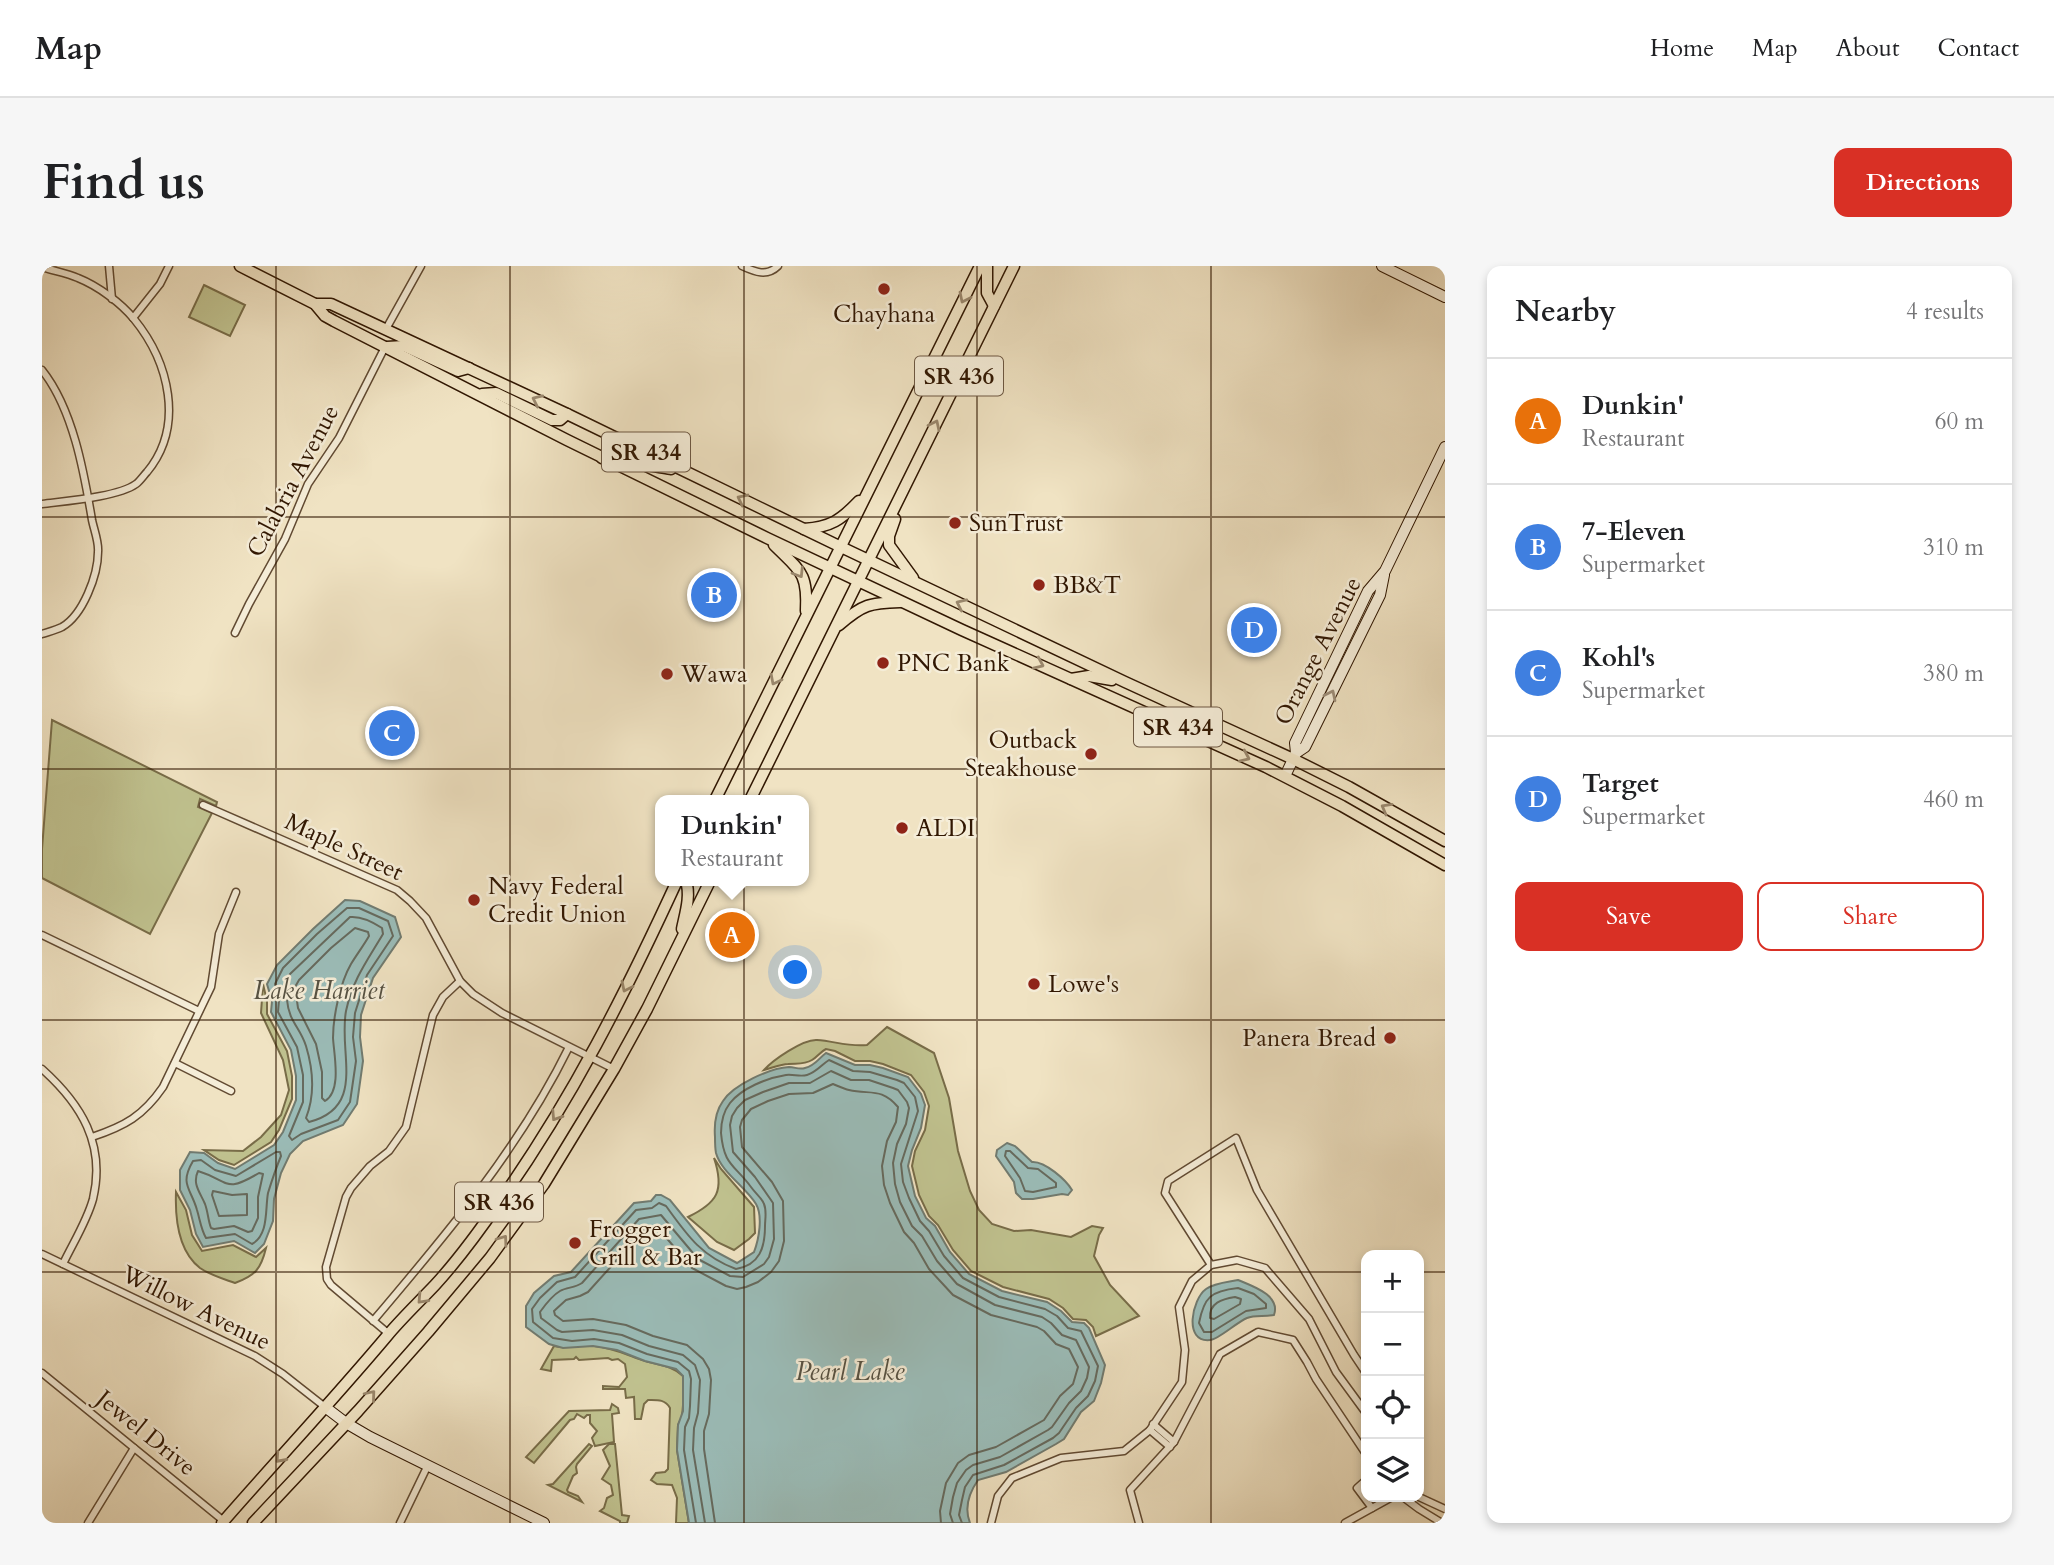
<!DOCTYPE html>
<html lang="en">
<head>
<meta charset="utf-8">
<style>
	:root { --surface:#fff; --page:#f6f6f6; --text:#202124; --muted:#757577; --line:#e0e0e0; --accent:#d93025 }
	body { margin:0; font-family:Cardo,serif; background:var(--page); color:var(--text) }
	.controls { position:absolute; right:21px; bottom:21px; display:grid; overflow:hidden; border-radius:14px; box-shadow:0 4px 10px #0003 }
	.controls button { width:63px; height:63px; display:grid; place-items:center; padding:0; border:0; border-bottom:2px solid var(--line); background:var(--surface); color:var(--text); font:35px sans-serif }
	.you { position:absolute; left:754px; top:707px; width:24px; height:24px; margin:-18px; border:5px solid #fff; border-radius:50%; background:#1a73e8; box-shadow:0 0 0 10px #1a73e833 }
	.badge { display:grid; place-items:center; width:46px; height:46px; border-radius:50%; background:var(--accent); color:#fff; font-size:23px; font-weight:700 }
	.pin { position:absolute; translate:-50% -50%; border:4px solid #fff; box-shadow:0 2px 7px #0006 }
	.popup { position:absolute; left:613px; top:529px; width:154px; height:91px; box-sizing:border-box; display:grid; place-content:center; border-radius:14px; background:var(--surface); filter:drop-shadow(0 2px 5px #0005); font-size:23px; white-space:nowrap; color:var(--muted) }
	.popup b { font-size:26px; color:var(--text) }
	.popup::after { content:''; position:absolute; left:50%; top:100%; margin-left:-14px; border:14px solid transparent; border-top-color:var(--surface) }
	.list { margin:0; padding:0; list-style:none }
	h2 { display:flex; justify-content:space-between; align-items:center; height:91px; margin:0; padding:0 28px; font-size:30px }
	h2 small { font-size:23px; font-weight:400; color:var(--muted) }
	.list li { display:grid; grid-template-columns:46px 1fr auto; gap:21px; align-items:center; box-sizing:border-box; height:126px; padding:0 28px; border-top:2px solid var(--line) }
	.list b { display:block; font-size:26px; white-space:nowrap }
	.list p { margin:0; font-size:23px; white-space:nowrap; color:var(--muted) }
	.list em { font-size:23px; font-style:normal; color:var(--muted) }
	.actions { display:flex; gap:14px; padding:21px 28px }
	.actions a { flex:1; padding:16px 0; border:2px solid var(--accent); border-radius:14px; text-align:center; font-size:24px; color:var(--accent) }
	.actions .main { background:var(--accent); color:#fff }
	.icon { flex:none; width:38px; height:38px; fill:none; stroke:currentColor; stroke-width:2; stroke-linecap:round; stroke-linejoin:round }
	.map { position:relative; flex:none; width:1403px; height:1257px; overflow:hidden; border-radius:14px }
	header { display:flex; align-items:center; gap:42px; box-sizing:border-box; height:98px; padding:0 35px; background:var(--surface); border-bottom:2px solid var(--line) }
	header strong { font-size:33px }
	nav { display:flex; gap:38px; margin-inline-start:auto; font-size:24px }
	.intro { display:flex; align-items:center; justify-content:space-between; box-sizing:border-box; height:168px; padding:0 42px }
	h1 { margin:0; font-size:49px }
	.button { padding:18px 32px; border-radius:14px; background:var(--accent); color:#fff; font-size:24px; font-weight:700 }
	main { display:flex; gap:42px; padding:0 42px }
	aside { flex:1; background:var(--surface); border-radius:14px; box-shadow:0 4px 10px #0003 }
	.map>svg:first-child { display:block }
	.green { fill:#c0c28f; stroke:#786c48; stroke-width:2 }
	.water { fill:#9bbdb9; stroke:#717b70; stroke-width:2 }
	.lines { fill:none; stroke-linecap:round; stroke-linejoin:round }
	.shore { stroke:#666a5e; stroke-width:2 }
	.street-casing { stroke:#614a32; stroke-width:9 }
	.secondary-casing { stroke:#311702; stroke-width:12 }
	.primary-casing { stroke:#311702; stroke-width:13 }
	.street { stroke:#f5edd8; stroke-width:6 }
	.secondary { stroke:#f5edd8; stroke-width:10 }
	.primary { stroke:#f0e3c3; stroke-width:10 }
	.oneway { stroke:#9a876c }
	.oneway2 { stroke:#9d8d78 }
	.grid { fill:none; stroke:#311702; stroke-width:2; stroke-opacity:0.55 }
	.poi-dot { fill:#8f2418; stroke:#f5edd8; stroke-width:2.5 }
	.labels { text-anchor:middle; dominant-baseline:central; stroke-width:5; stroke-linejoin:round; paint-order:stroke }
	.shield { fill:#f5edd8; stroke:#6c5742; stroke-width:2 }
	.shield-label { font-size:23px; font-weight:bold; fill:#311702 }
	.poi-label { font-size:24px; fill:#311702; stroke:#f5edd8; text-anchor:start }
	.street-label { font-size:24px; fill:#311702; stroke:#f5edd8 }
	.water-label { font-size:26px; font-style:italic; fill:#565142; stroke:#f5edd8 }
</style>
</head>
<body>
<header>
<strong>Map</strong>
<nav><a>Home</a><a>Map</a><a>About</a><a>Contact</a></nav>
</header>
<div class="intro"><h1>Find us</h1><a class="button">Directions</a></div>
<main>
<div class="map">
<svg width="1403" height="1257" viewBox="0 0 1403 1257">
	<rect width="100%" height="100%" fill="#f0e3c3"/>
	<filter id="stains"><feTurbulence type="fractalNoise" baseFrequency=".00286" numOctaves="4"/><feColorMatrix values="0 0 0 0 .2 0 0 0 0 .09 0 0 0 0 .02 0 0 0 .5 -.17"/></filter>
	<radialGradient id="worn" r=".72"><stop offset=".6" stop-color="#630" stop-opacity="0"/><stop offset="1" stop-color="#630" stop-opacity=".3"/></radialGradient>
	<g class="green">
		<polygon points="162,19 203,39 188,70 147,51"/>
		<polygon points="10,454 175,536 174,540 158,533 156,541 170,547 108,668 0,612 0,583"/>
		<polygon points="221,718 225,735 225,748 245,785 250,810 250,833 237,864 229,876 192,899 177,894 162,884 201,885 219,871 239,849 247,824 241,794 219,747"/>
		<path d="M845 761 892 787 907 832 916 885 928 925 937 944 950 958 972 965 989 964 1029 971 1050 960 1061 962 1057 969 1052 990 1068 1019 1097 1050 1054 1070 1051 1061 1044 1054 1031 1053 1021 1042 1007 1033 961 1021 929 1005 911 984 896 959 887 950 877 929 870 900 873 885 883 864 887 840 882 826 869 809 841 798 828 795H813L793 785 784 783C778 786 775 791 770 794 762 799 754 797 746 798 739 798 730 802 722 804 731 794 761 773 775 774 792 775 806 781 825 779Z"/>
		<path d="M672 892 679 903 712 941 713 967 707 973 692 984 675 976 646 951C675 937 683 925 672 892Z"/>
		<path d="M134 926 144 944 150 969 160 985 191 979 214 991 224 982C219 1003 213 1010 193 1017 182 1013 168 1009 158 1002 136 985 133 952 134 926Z"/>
		<path d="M512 1080C525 1083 539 1078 552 1080 572 1082 582 1088 600 1094 615 1099 630 1099 641 1110V1139L640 1151 636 1159 635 1184 647 1257H634L635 1232 630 1219 615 1218 609 1214 614 1207 623 1206 626 1203 628 1142C623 1133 615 1134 606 1134L602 1138 599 1153H593L592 1131 584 1132 583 1123H561V1120L577 1121 585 1111 583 1098 576 1093 570 1094 566 1092 537 1094 534 1091 532 1093 510 1094 509 1105 499 1103Z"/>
		<polygon points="570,1138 576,1142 577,1147 570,1148 572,1176 553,1180 550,1172 555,1165 548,1157 548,1149 545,1149 542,1152 535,1148 532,1153 528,1154 492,1197 484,1191 527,1145 568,1144"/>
		<polygon points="547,1178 550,1180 535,1198 534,1201 535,1207 531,1210 525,1224 526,1226 536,1230 540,1236 506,1219 511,1218"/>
		<polygon points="567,1178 573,1178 580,1249 587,1250 585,1257 578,1257 578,1255 558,1245 562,1242 565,1232 571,1229 569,1219 560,1213 568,1200 561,1184"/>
	</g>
	<g class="water">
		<polygon points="303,634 318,635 353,651 359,671 331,712 319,749 318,771 321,795 315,838 301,859 261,875 248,888 239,907 232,933 231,955 222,978 213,987 192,975 161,981 154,968 148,944 138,924 138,904 148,886 162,887 176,897 193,903 232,879 241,866 254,834 254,810 249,784 229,746 230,735 225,718 235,699 271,663"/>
		<path d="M784 787 813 799H828L841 802 866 811 879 828 883 839 879 862 870 884 866 900 873 930 884 952 893 960 908 986 927 1008 960 1025 1005 1036 1019 1045 1030 1056 1042 1057 1047 1062 1063 1099 1059 1117 1052 1135 1039 1146 1022 1173 1014 1178 964 1206 936 1214C927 1227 922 1242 928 1257H647L635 1184 636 1159 641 1145V1110L634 1103 603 1095 575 1084 551 1080 521 1082 507 1078 484 1061V1040L492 1027 512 1010 529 1006 592 937 609 935 614 929H619L628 934 667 982 695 997 712 986C717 973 721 950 714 938 704 921 679 906 674 887 673 882 673 876 673 871 672 858 673 846 681 835 691 819 728 802 747 801 753 801 757 804 763 802 773 800 777 792 784 787Z"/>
		<path d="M965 877 973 880 990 896C1003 895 1024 914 1030 924L1026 929 1020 928 991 933H980L974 927 972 916 954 890 955 884Z"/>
		<path d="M1196 1014C1210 1020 1239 1029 1232 1049 1223 1051 1213 1049 1205 1052 1195 1056 1176 1074 1168 1074 1141 1077 1150 1033 1164 1023 1172 1017 1186 1016 1196 1014Z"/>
	</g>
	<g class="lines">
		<g class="shore">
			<polygon points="305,642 317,642 346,655 351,670 325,709 313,747 311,771 314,795 308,836 296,854 259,868 250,874 247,870 261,836 261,809 255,781 236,746 237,734 233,718 241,702 275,668"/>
			<path d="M308 651C319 650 331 656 340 662L341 668C325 695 311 713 304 745 296 787 325 841 267 856L264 852C273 829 271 803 264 780 258 761 247 756 245 734 244 721 241 721 248 708Z"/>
			<path d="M313 662 326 666 327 670C322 679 315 688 309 698 298 717 291 751 291 772 292 789 300 825 283 835L280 832V806L274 778 256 742 253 721 257 714 289 682Z"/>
			<polygon points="964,885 968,885 986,902 996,903 1014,917 1014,921 991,926 983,925 978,912 963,890"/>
			<path d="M234 886H238L239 890C234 902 230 914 226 927 223 943 227 969 210 978L193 968 164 972C159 963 158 954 155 944 149 922 137 919 151 895L159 894 173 904 194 910Z"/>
			<path d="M156 905C188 915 182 928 217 907L221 908 216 931V952L210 965 206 966 192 960 172 963 169 962C166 954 166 946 163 938 158 926 150 918 156 905Z"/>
			<polygon points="171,925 190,929 205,928 205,949 177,950 170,929"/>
			<path d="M1196 1022 1212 1028 1224 1038V1042L1204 1045 1170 1066H1162L1157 1057C1162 1031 1169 1025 1196 1022Z"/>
			<path d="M1193 1031 1199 1033 1198 1038 1172 1053 1168 1052C1167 1037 1180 1033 1193 1031Z"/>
			<path d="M654 1257 642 1184 643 1161 647 1152 648 1140 649 1113 647 1105 636 1096 605 1088 577 1077 552 1073 530 1075 511 1072 491 1056 490 1043 498 1032 515 1016 533 1011 594 944 610 942 617 937 624 940C645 969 659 990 694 1003 718 999 723 981 723 960 723 953 725 945 722 938 720 932 713 927 709 921 692 898 682 900 679 867 679 857 681 846 688 837 700 822 725 812 744 809 751 808 758 811 765 809 775 806 779 799 787 794L811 805 828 806 855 814 862 817 873 831 876 845 859 898 861 916 867 932 878 955 887 965 902 990 921 1012 957 1031 1003 1043 1015 1050 1026 1062 1039 1065 1056 1100 1053 1115 1046 1130 1034 1142 1017 1167 1011 1172 962 1199 931 1209 923 1221 920 1234 917 1249 920 1257"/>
			<path d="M663 1257 651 1184 652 1162 656 1147 658 1114 653 1099 641 1089 607 1080 580 1069 551 1064 520 1066 515 1064 499 1052 498 1046C503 1039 511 1029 518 1025 525 1021 533 1022 540 1017L597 953 619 949 656 993 688 1010 701 1011 722 998 727 991 732 973 731 937 713 911 691 886 688 859 690 850 695 842 703 834 721 826 747 817H768L789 805 809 814H827L851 822 856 824 865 836 867 842 864 858 855 878 851 897 853 918 858 936 870 960 880 970 895 995 915 1018 953 1039 1000 1051 1009 1057 1020 1069 1034 1074 1047 1101 1045 1112 1039 1125 1027 1137 1010 1161 1006 1164 958 1191 931 1199 924 1204 915 1217 911 1231 908 1248 911 1257"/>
			<path d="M673 1257 662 1183V1165L667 1148 669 1114 667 1103 661 1093 645 1079 611 1070 584 1059 551 1053 521 1055 513 1049 512 1045 524 1034 538 1030 546 1026 602 964 613 961 616 962 650 1002 684 1020 695 1023 704 1021 716 1016 729 1006 737 995 742 975 741 935 730 916 700 881 698 861 700 854 709 843 726 835 747 828 771 827 791 818C796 820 802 823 807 824 828 829 839 821 856 841L854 856 845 875 840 900 842 919 848 937 862 966 872 977 887 1003 911 1029 949 1049 995 1061 1002 1065 1014 1078 1027 1083 1036 1101 1031 1118 1018 1130 1002 1154 954 1181 927 1189 916 1197 904 1217 898 1245 899 1257"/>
		</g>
		<defs>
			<g id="street">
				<polyline points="67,0 70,33"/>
				<path d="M700 0C713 6 725 11 736 0"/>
				<path d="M0 1C12 5 25 7 36 12 56 20 79 37 92 53 127 96 143 160 105 206 102 209 98 215 94 218 76 231 23 235 0 238"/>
				<polyline points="91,52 118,18 127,0"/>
				<polyline points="344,63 379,0"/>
				<path d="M0 104C31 143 42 206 50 254 52 264 57 276 56 286 56 309 41 349 20 361 14 364 6 366 0 368"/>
				<polyline points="193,367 207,338 243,273 266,218 297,172 343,81"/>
				<polyline points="161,539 355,624 368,635 384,652 418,715 431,728 460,747 572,803"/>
				<polyline points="0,669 157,745"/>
				<polyline points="133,797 189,825"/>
				<path d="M0 803C39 838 64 878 51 933 45 955 31 977 21 998"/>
				<path d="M50 871C83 860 101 850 121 821L169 721 177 668 194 626"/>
				<polyline points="0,988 213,1090 241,1108 283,1141"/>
				<polyline points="1169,999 1123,927 1126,915 1194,872 1215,924 1312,1089 1324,1107"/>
				<path d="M331 1055C404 969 477 883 527 781"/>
				<polyline points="347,1068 289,1019 285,1013 284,1001 304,931 309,922 328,900 347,885 364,861 391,749 401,731 418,715"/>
				<polyline points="0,1107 183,1256"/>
				<polyline points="1111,1158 1132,1176"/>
				<polyline points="1108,1164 1128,1181"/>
				<polyline points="1324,1214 1315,1222 1330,1242"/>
				<polyline points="1361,1231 1377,1243 1400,1257 1403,1256"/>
				<polyline points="1377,1231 1403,1243"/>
				<polyline points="46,1257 92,1182"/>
				<polyline points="358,1257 385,1201"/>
				<polyline points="949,1257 956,1230 970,1212 1019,1192 1082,1185 1108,1164 1140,1116 1143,1084 1137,1041 1150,1015 1169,999 1195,994 1223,1002 1267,1053 1294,1106 1324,1147"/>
				<polyline points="1097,1257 1088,1224 1132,1176 1178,1088 1216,1066 1251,1074 1265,1096 1274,1113 1324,1188"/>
				<polyline points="1303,1257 1350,1231"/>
			</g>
			<g id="secondary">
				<polyline points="1340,0 1403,31"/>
				<polyline points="1254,487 1253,477 1326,325 1343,305 1403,181"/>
				<polyline points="1243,510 1254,487 1263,481 1338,329 1342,309"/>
				<polyline points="283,1141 304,1157 328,1171 502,1257"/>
			</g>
			<g id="primary">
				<polyline points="198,0 273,38 283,50 292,55 525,174 725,272 920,364 1224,501 1300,540 1403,599"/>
				<polyline points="945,0 945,27 952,40"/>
				<polyline points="273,38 289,38 525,148 799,281 1083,416 1251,493 1307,521 1403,575"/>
				<polyline points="345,81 362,80 416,105 427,102"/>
				<polyline points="440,128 454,127 510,154 518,154 525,148"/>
				<path d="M560 192C578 183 588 194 605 199 613 201 621 201 629 203"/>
				<polyline points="853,253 847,270 847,279 871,312"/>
				<path d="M762 263C789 261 799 254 817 235"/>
				<path d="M732 279C758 305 766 306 764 345"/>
				<path d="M797 359C821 338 828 337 858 336"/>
				<polyline points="1029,413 1047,410 1070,414"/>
				<polyline points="673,534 938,0"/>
				<polyline points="708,534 972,0"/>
				<path d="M640 663C643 648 649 630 644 615"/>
				<path d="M180 1257C235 1194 292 1133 345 1070 360 1052 377 1036 393 1019 416 994 438 964 458 935 530 833 583 728 635 615"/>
				<polyline points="211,1257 316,1145 386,1066 448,992 502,918 572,803 605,743 668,615"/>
			</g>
		</defs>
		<use href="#street" class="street-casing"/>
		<use href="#secondary" class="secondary-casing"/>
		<use href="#primary" class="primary-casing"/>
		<use href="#street" class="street"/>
		<use href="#secondary" class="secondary"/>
		<use href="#primary" class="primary"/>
	</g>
	<defs><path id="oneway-chevron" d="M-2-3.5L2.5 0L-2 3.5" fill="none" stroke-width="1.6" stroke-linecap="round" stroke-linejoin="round" transform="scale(1.75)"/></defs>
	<g class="oneway">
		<use href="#oneway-chevron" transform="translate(922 32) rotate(116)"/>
		<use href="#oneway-chevron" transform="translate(495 134) rotate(-155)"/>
		<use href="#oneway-chevron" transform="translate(893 159) rotate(-64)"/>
		<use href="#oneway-chevron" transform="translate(700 233) rotate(-154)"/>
		<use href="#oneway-chevron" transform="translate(757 307) rotate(58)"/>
		<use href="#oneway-chevron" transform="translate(919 338) rotate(-155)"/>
		<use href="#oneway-chevron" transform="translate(997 398) rotate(24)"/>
		<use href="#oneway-chevron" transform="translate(733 414) rotate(117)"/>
		<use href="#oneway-chevron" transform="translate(1203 491) rotate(24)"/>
		<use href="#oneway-chevron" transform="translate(1344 542) rotate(-151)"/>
		<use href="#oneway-chevron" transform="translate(584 721) rotate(116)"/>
		<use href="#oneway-chevron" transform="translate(514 850) rotate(123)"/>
		<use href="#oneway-chevron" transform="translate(461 974) rotate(-54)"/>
		<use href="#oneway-chevron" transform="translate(380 1033) rotate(133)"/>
		<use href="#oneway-chevron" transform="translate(329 1129) rotate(-50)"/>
		<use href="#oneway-chevron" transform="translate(238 1192) rotate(132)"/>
	</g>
	<use class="oneway2" href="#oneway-chevron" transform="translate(1289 429) rotate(-64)"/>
	<path class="grid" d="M234 0V1257M468 0V1257M702 0V1257M935 0V1257M1169 0V1257M0 251H1403M0 503H1403M0 754H1403M0 1006H1324M1377 1006H1403"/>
	<g class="poi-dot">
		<circle cx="842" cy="23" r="7"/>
		<circle cx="913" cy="257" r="7"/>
		<circle cx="997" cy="319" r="7"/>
		<circle cx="841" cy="397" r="7"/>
		<circle cx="625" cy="408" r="7"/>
		<circle cx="1049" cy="488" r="7"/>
		<circle cx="860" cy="562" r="7"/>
		<circle cx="432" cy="634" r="7"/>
		<circle cx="992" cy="718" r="7"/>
		<circle cx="1348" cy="772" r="7"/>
		<circle cx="533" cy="977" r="7"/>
	</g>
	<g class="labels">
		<g class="shield">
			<rect x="873" y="90.5" width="88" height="39" rx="5"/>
			<rect x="560" y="166.5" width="88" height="39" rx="5"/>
			<rect x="1092" y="441.5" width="88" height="39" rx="5"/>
			<rect x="413" y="916.5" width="88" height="39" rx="5"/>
		</g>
		<g class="shield-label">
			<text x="917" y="110">SR 436</text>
			<text x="604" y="186">SR 434</text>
			<text x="1136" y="461">SR 434</text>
			<text x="457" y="936">SR 436</text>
		</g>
		<g class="poi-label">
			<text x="842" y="48" text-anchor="middle">Chayhana</text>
			<text x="927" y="257">SunTrust</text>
			<text x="1011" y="319">BB&amp;T</text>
			<text x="855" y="397">PNC Bank</text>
			<text x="639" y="408">Wawa</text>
			<text x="1035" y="474" text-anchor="end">Outback<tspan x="1035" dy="28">Steakhouse</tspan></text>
			<text x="874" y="562">ALDI</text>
			<text x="446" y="620">Navy Federal<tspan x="446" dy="28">Credit Union</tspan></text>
			<text x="1006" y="718">Lowe's</text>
			<text x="1334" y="772" text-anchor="end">Panera Bread</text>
			<text x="547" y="963">Frogger<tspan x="547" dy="28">Grill &amp; Bar</tspan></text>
		</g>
		<g class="street-label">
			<text transform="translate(251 215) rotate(-62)">Calabria Avenue</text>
			<text transform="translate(1276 385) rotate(-63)">Orange Avenue</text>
			<text transform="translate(302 581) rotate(25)">Maple Street</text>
			<text transform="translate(154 1042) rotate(26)">Willow Avenue</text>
			<text transform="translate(104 1167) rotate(39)">Jewel Drive</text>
		</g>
		<g class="water-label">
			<text x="277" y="724">Lake Harriet</text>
			<text x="808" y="1105">Pearl Lake</text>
		</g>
	</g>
	<rect width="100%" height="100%" filter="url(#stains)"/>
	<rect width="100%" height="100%" fill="url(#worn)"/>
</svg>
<div class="controls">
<button>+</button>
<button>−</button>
<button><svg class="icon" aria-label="locate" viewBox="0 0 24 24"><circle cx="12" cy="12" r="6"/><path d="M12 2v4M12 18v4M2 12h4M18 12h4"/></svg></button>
<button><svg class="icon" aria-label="layers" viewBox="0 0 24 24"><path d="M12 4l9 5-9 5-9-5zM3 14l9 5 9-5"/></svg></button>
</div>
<div class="you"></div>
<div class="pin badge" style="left:690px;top:669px;background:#e8710a">A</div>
<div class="popup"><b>Dunkin'</b>Restaurant</div>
<div class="pin badge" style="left:672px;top:329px;background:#3f7fe0">B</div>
<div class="pin badge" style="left:350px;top:467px;background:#3f7fe0">C</div>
<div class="pin badge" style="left:1212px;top:364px;background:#3f7fe0">D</div>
</div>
<aside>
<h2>Nearby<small>4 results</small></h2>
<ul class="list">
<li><span class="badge" style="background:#e8710a">A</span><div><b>Dunkin'</b><p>Restaurant</p></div><em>60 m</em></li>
<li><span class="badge" style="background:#3f7fe0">B</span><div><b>7-Eleven</b><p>Supermarket</p></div><em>310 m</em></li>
<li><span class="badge" style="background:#3f7fe0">C</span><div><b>Kohl's</b><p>Supermarket</p></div><em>380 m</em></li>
<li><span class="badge" style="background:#3f7fe0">D</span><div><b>Target</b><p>Supermarket</p></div><em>460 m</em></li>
</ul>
<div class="actions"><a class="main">Save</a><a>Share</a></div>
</aside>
</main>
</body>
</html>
